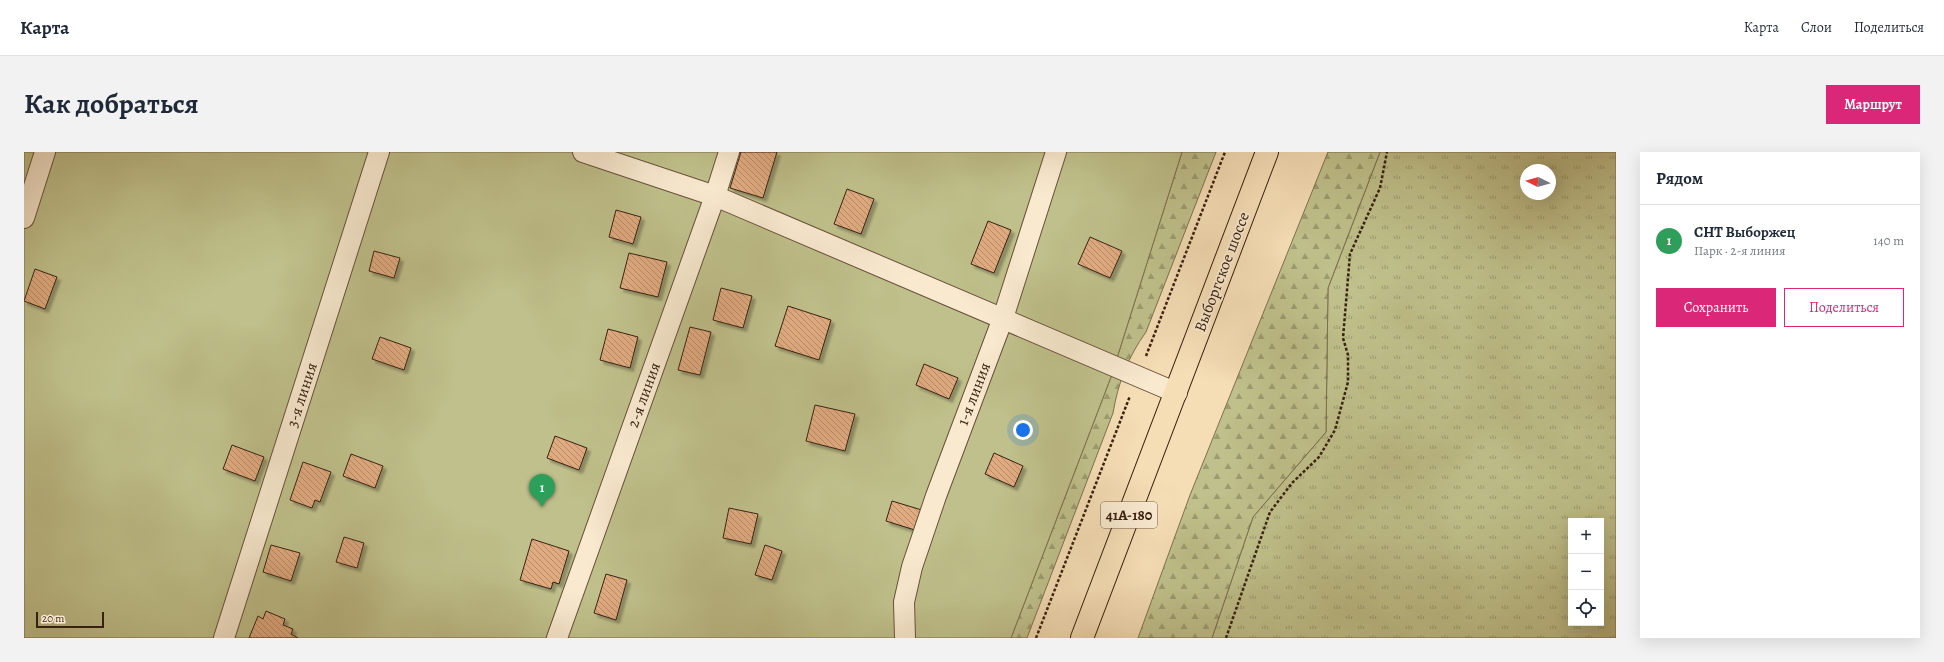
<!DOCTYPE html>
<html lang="ru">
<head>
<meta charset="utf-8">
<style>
	:root { --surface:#fff; --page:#f2f2f3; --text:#1f2937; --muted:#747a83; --line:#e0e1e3; --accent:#db2777 }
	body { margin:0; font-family:Alegreya,serif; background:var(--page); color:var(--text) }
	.controls { position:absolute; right:12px; bottom:12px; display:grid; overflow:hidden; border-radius:0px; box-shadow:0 4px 16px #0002 }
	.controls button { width:36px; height:36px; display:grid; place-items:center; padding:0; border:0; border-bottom:1px solid var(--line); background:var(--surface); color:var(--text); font:20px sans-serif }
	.compass { position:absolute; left:1496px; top:12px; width:36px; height:36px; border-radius:50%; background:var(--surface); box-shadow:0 4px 16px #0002; rotate:275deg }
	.scale { position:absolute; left:12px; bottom:10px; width:68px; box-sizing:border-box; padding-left:4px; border:2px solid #392111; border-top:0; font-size:11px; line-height:14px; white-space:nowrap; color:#392111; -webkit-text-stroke:3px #f8e9cf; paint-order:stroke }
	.you { position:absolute; left:999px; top:278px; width:14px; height:14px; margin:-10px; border:3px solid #fff; border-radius:50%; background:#1a73e8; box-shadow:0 0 0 6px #1a73e833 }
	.badge { display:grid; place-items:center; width:26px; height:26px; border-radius:50%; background:var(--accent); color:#fff; font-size:13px; font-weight:700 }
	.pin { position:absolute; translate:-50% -33px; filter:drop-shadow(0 1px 2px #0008) }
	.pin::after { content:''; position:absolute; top:21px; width:14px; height:12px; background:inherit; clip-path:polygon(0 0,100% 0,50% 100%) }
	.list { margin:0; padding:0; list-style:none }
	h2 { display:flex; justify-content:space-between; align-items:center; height:52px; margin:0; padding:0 16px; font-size:17px }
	h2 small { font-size:13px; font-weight:400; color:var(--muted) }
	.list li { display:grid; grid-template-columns:26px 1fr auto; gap:12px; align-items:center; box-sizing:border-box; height:72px; padding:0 16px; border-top:1px solid var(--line) }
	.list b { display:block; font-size:15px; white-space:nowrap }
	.list p { margin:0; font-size:13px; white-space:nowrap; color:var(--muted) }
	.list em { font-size:13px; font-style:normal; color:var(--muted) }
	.actions { display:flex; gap:8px; padding:12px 16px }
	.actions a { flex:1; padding:9px 0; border:1px solid var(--accent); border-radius:0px; text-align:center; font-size:14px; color:var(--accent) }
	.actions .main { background:var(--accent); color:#fff }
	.icon { flex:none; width:22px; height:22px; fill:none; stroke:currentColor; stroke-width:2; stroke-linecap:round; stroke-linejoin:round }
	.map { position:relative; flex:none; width:1592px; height:486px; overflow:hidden; border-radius:0px }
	header { display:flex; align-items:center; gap:24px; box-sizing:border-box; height:56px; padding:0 20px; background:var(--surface); border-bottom:1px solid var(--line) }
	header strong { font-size:19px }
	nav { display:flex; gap:22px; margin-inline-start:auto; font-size:14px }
	.intro { display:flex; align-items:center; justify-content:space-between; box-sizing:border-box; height:96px; padding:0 24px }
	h1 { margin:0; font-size:28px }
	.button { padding:10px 18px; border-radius:0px; background:var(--accent); color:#fff; font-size:14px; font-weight:700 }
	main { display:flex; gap:24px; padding:0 24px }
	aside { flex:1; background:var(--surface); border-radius:0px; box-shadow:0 4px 16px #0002 }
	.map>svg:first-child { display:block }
	.grass { fill:url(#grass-tufts); stroke:#7c704e; fill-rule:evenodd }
	.forest { fill:url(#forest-firs); stroke:#7c704e }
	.garden { fill:#bfc08b; stroke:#7c704e }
	.building { fill:url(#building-back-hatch); stroke:#392111; filter:url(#shadow) }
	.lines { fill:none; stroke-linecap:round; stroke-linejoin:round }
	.minor-casing { stroke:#68503a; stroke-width:22 }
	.primary-casing { stroke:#392111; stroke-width:24 }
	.path { stroke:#392111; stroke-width:2.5; stroke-dasharray:3 2; stroke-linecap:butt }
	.minor { stroke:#f8e9cf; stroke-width:20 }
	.primary { stroke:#f5ddb5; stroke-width:22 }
	.labels { text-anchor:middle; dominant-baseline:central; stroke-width:3.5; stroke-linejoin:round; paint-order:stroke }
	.shield { fill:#f8e9cf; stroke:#725d4a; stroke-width:1 }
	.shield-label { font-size:15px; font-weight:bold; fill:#392111 }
	.street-label { font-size:16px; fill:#392111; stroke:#f8e9cf }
</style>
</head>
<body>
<header>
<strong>Карта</strong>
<nav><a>Карта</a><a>Слои</a><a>Поделиться</a></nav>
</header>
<div class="intro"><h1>Как добраться</h1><a class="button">Маршрут</a></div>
<main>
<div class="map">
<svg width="1592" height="486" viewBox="0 0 1592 486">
	<defs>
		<pattern id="grass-tufts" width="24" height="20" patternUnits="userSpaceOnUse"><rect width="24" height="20" fill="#bfc08b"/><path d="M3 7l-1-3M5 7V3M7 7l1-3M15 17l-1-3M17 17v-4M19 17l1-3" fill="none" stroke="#9c9c70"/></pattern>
		<pattern id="forest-firs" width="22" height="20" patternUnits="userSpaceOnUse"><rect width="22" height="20" fill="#bfc08b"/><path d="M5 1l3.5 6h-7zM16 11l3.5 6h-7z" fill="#9c9c70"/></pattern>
		<pattern id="building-back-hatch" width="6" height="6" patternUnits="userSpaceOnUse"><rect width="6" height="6" fill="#e0ab80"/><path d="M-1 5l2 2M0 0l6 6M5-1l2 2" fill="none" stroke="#b78b67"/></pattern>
		<filter id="shadow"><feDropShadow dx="3.5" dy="3.5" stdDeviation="1" flood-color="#0004"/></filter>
	</defs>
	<rect width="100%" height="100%" fill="#f5ddb5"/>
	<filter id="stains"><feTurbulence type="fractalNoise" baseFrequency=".005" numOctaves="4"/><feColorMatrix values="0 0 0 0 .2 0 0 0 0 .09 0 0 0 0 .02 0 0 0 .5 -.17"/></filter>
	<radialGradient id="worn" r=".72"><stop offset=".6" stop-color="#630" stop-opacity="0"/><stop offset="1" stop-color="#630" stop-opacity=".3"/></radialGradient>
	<path class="grass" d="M1356 0H1592V486H1188L1229 365 1302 280 1304 136ZM1502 18H1526V42H1502ZM1547 369H1577V471H1547Z"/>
	<g class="forest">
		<path d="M1158 0H1192L1122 180C1104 205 1094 231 1089 261L1003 486H987L1087 225Z"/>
		<polygon points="1304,0 1356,0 1304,136 1302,280 1229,365 1188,486 1114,486 1166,343"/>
	</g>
	<polygon class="garden" points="0,0 1158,0 1087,225 987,486 0,486"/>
	<g class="building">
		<polygon points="717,0 753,0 739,46 706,36"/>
		<polygon points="823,37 850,47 837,82 810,72"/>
		<polygon points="592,58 617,65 609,92 585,85"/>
		<polygon points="964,69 987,78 970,121 947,112"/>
		<polygon points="1066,85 1098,99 1086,126 1054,112"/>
		<polygon points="350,99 376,106 370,126 345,119"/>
		<polygon points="605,101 643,110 634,145 596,136"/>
		<polygon points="11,117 33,125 21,157 0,149"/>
		<polygon points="697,136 728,144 719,176 689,168"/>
		<polygon points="764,154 807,168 795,208 751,194"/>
		<polygon points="666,175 687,180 676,223 654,218"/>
		<polygon points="584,177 614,185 606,216 576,208"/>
		<polygon points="356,185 387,196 380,218 348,207"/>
		<polygon points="900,212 934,226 925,247 892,233"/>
		<polygon points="791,253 831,262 821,299 782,289"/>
		<polygon points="531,284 563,296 555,318 523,306"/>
		<polygon points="208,293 240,305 231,329 199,317"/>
		<polygon points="970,301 999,314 990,335 961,322"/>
		<polygon points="327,302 359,314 351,336 319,324"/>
		<polygon points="279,310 307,320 296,350 291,348 288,356 266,348"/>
		<polygon points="868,349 901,359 894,379 862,369"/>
		<polygon points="705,356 734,362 727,392 699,386"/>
		<polygon points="320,385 340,391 333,416 312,410"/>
		<polygon points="508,387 545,399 535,432 529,430 527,437 496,428"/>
		<polygon points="247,393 276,401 267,429 239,420"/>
		<polygon points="741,393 758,399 748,428 731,423"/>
		<polygon points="582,422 603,428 592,468 570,461"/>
		<polygon points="242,459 261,467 259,473 269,477 267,482 274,486 225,486 234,464 239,467"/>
	</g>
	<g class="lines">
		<defs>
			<g id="minor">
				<polyline points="559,0 691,44 1153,241"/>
				<polyline points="0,66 21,0"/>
				<polyline points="200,486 355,0"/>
				<polyline points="533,486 691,44 705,0"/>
				<polyline points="881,486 880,450 888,415 912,344 979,166 1032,0"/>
			</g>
			<polyline id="primary" points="1058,486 1243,0"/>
		</defs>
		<use href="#minor" class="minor-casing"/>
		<use href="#primary" class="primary-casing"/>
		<g class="path">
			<polyline points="1122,204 1201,0"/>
			<polyline points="1012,486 1106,244"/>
			<polyline points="1202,486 1246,360 1268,331 1295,305 1311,278 1324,230 1324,203 1319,186 1326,102 1356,36 1363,0"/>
		</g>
		<use href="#minor" class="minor"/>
		<use href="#primary" class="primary"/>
	</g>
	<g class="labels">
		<rect class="shield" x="1077" y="350" width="56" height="26" rx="3"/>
		<g class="shield-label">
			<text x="1105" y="363">41А-180</text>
		</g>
		<g class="street-label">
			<text transform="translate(1198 120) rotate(-69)">Выборгское шоссе</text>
			<text transform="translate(950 242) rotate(-69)">1-я линия</text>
			<text transform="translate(278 243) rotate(-72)">3-я линия</text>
			<text transform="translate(620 243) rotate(-70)">2-я линия</text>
		</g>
	</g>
	<rect width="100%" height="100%" filter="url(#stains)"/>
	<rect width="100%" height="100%" fill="url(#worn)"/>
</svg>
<div class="controls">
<button>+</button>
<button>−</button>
<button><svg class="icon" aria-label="locate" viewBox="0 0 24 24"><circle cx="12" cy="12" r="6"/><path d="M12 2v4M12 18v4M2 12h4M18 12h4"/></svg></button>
</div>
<svg class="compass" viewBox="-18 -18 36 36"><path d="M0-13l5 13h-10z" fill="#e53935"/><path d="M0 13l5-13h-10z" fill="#747a83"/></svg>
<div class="scale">20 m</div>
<div class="you"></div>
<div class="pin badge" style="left:518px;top:355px;background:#2e9e5b">1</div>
</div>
<aside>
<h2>Рядом<small></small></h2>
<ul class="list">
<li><span class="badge" style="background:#2e9e5b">1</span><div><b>СНТ Выборжец</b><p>Парк · 2-я линия</p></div><em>140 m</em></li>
</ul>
<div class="actions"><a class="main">Сохранить</a><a>Поделиться</a></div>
</aside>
</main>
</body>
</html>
